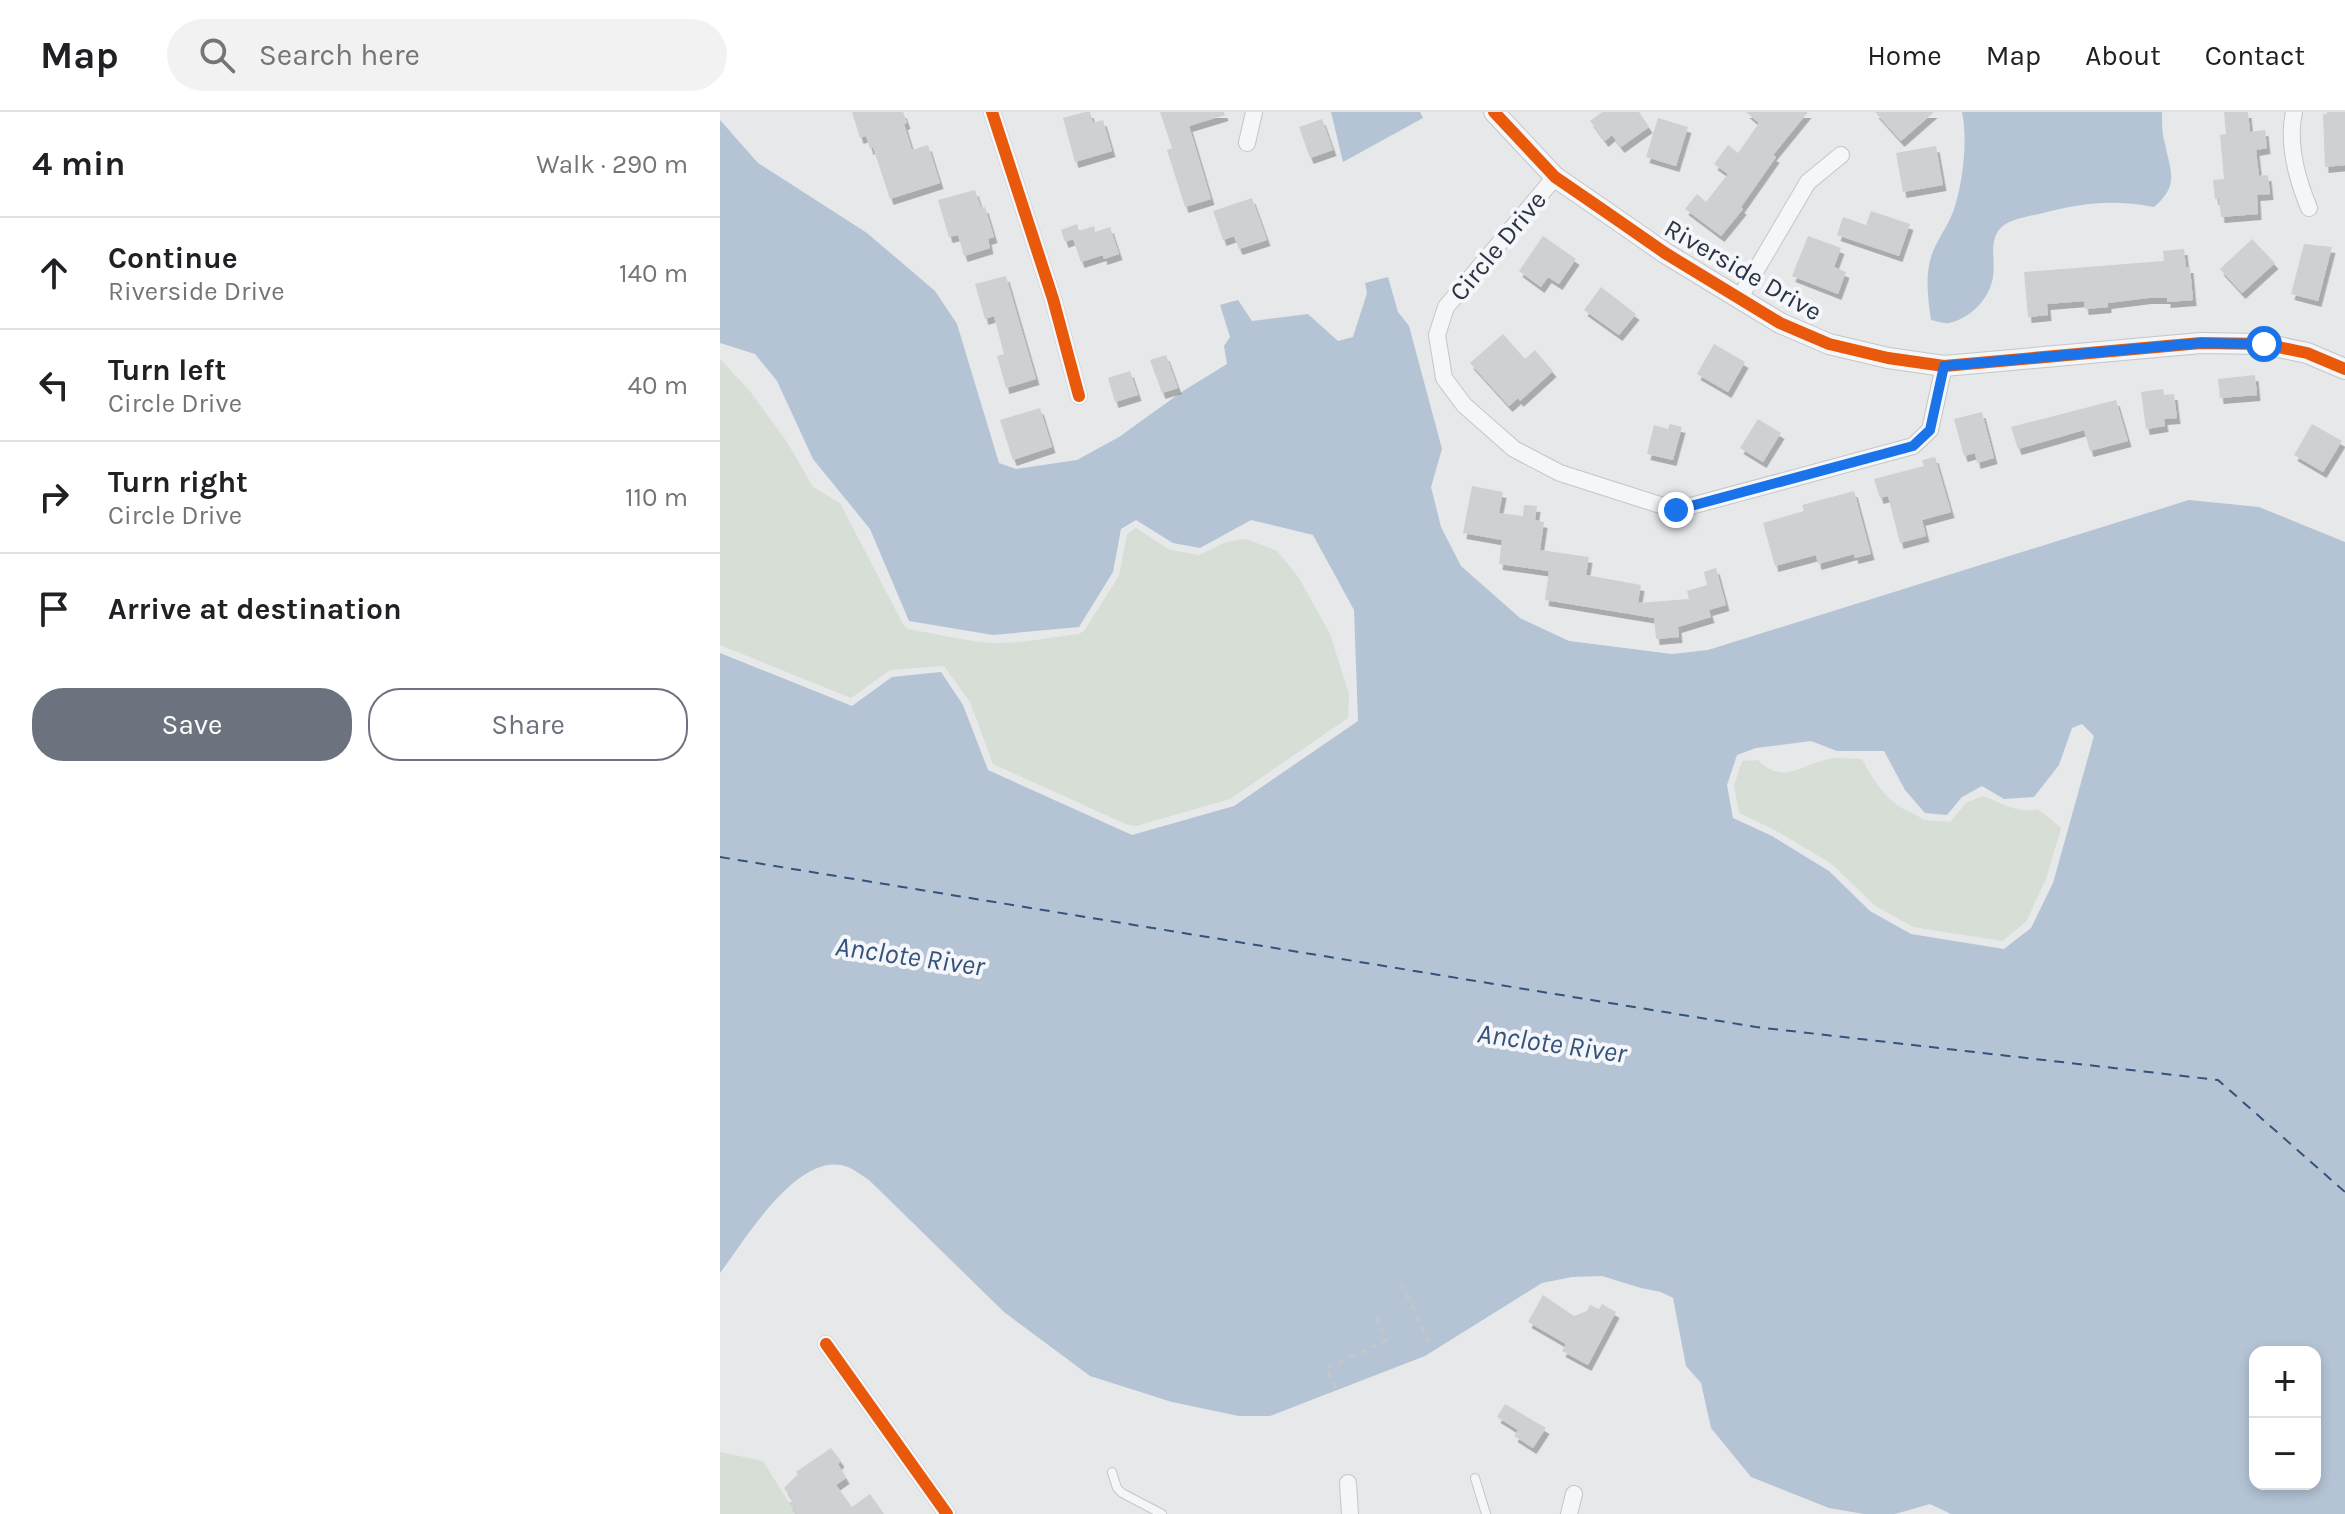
<!DOCTYPE html>
<html lang="en">
<head>
<meta charset="utf-8">
<style>
	:root { --surface:#fff; --page:#f2f2f2; --text:#202124; --muted:#757577; --line:#e0e0e0; --accent:#6c737f }
	body { margin:0; font-family:Karla,sans-serif; background:var(--page); color:var(--text) }
	.controls { position:absolute; right:24px; bottom:24px; display:grid; overflow:hidden; border-radius:16px; box-shadow:0 4px 12px #0003 }
	.controls button { width:72px; height:72px; display:grid; place-items:center; padding:0; border:0; border-bottom:2px solid var(--line); background:var(--surface); color:var(--text); font:40px sans-serif }
	.stop { position:absolute; width:24px; height:24px; margin:-18px; border:6px solid #1a73e8; border-radius:50%; background:#fff }
	.stop.end { background:#1a73e8; border-color:#fff; box-shadow:0 2px 8px #0008 }
	.list { margin:0; padding:0; list-style:none }
	h2 { display:flex; justify-content:space-between; align-items:center; height:104px; margin:0; padding:0 32px; font-size:34px }
	h2 small { font-size:26px; font-weight:400; color:var(--muted) }
	.list li { display:grid; grid-template-columns:52px 1fr auto; gap:24px; align-items:center; box-sizing:border-box; height:112px; padding:0 32px; border-top:2px solid var(--line) }
	.list b { display:block; font-size:30px; white-space:nowrap }
	.list p { margin:0; font-size:26px; white-space:nowrap; color:var(--muted) }
	.list em { font-size:26px; font-style:normal; color:var(--muted) }
	.actions { display:flex; gap:16px; padding:24px 32px }
	.actions a { flex:1; padding:18px 0; border:2px solid var(--accent); border-radius:32px; text-align:center; font-size:28px; color:var(--accent) }
	.actions .main { background:var(--accent); color:#fff }
	.icon { flex:none; width:44px; height:44px; fill:none; stroke:currentColor; stroke-width:2; stroke-linecap:round; stroke-linejoin:round }
	.map { position:relative; flex:none; width:1625px; height:1402px; overflow:hidden }
	header { display:flex; align-items:center; gap:48px; box-sizing:border-box; height:112px; padding:0 40px; background:var(--surface); border-bottom:2px solid var(--line) }
	header strong { font-size:38px }
	nav { display:flex; gap:44px; margin-inline-start:auto; font-size:28px }
	.search { width:560px; height:72px; background:var(--page); display:flex; align-items:center; gap:20px; box-sizing:border-box; padding:0 28px; border-radius:44px; color:var(--muted); font-size:30px }
	main { display:flex }
	aside { flex:1; background:var(--surface) }
	.map>svg:first-child { display:block }
	.green { fill:#d6ded6 }
	.water { fill:#b4c4d5; fill-rule:evenodd }
	.lines { fill:none; stroke-linecap:round; stroke-linejoin:round }
	.ferry { stroke:#34527a; stroke-width:2; stroke-dasharray:10 8; stroke-linecap:butt }
	.building { fill:#ced0d3; filter:url(#shadow) }
	.service-casing { stroke:#c4c6c8; stroke-width:10 }
	.minor-casing { stroke:#c4c6c8; stroke-width:18 }
	.tertiary-casing { stroke:#c4c6c8; stroke-width:22 }
	.path { stroke:#c5c6ca; stroke-width:3; stroke-dasharray:6 6; stroke-linecap:butt }
	.service { stroke:#f5f6f7; stroke-width:8 }
	.minor { stroke:#f5f6f7; stroke-width:16 }
	.tertiary { stroke:#f5f6f7; stroke-width:20 }
	.cycleway-casing { stroke:#f4f6f9; stroke-width:17 }
	.cycleway { stroke:#e8590c; stroke-width:12 }
	.route { stroke:#1a73e8; stroke-width:10 }
	.labels { text-anchor:middle; dominant-baseline:central; stroke-width:8; stroke-linejoin:round; paint-order:stroke }
	.street-label { font-size:26px; fill:#2b3445; stroke:#f4f6f9 }
	.water-label { font-size:28px; font-style:italic; fill:#34527a; stroke:#f4f6f9 }
</style>
</head>
<body>
<header>
<strong>Map</strong>
<div class="search"><svg class="icon" aria-label="search" viewBox="0 0 24 24"><circle cx="10" cy="10" r="6"/><path d="M15 15l6 6"/></svg>Search here</div>
<nav><a>Home</a><a>Map</a><a>About</a><a>Contact</a></nav>
</header>
<main>
<aside>
<h2>4 min<small>Walk · 290 m</small></h2>
<ul class="list">
<li><svg class="icon" aria-label="ahead" viewBox="0 0 24 24"><path d="M12 20V5M6 11l6-6 6 6"/></svg><div><b>Continue</b><p>Riverside Drive</p></div><em>140 m</em></li>
<li><svg class="icon" aria-label="left" viewBox="0 0 24 24"><path d="M17 20v-9H6M10 6l-5 5 5 5"/></svg><div><b>Turn left</b><p>Circle Drive</p></div><em>40 m</em></li>
<li><svg class="icon" aria-label="right" viewBox="0 0 24 24"><path d="M7 20v-9h11M14 6l5 5-5 5"/></svg><div><b>Turn right</b><p>Circle Drive</p></div><em>110 m</em></li>
<li><svg class="icon" aria-label="arrive" viewBox="0 0 24 24"><path d="M6 21V4h12l-3 4 3 4H6"/></svg><div><b>Arrive at destination</b></div></li>
</ul>
<div class="actions"><a class="main">Save</a><a>Share</a></div>
</aside>
<div class="map">
<svg width="1625" height="1402" viewBox="0 0 1625 1402">
	<defs>
		<filter id="shadow"><feDropShadow dx="3.5" dy="6" stdDeviation="0" flood-color="#0004"/></filter>
	</defs>
	<rect width="100%" height="100%" fill="#e6e8ea"/>
	<g class="green">
		<path d="M0 247 29 278 67 330 93 375 120 391 184 514 188 517C217 522 244 529 273 531 301 532 331 525 359 522L364 519 399 464 407 422 416 416 450 438 479 443 506 430 526 427 557 439 579 466 610 522 629 582 628 606 510 687 416 714 408 713 273 652 250 590 224 554 170 558 131 586 0 533Z"/>
		<path d="M1114 646 1142 647C1151 664 1163 684 1180 695 1188 700 1196 701 1203 708L1230 710 1246 691 1262 684C1280 690 1299 703 1318 697L1341 716 1326 767 1306 810 1282 829 1193 815 1154 793 1112 752 1055 718 1019 701 1014 674 1022 649 1038 648C1064 675 1084 650 1114 646Z"/>
		<polygon points="0,1340 43,1349 76,1402 0,1402"/>
	</g>
	<g class="water">
		<polygon points="611,0 700,0 703,6 623,50"/>
		<path d="M1242 0H1442C1442 11 1442 22 1445 32 1451 61 1459 74 1434 95 1390 87 1362 91 1319 102 1308 104 1293 107 1284 113 1267 126 1276 147 1273 165 1270 186 1250 207 1229 211 1224 212 1217 209 1211 208 1208 188 1205 165 1211 145 1216 129 1227 116 1233 100 1243 73 1248 27 1242 0Z"/>
		<path d="M0 8 38 51 147 121 215 179 237 212 279 351 296 357 357 348 399 325 463 279 507 252 504 234 510 225 500 193 518 188 532 209 588 202 618 229 633 225 647 181 645 171 668 165 678 200 689 214 722 337 711 375 721 415 741 454 800 506 849 529 952 542 988 538 1469 388 1539 395 1625 430V1402H1231L1210 1392 1175 1402H1144L1109 1396 1031 1365 991 1316 981 1271 966 1254 953 1186 941 1180 921 1176 882 1164 852 1165 822 1171 705 1244 550 1304H519L452 1290 370 1264 284 1200 149 1068C143 1064 135 1058 128 1055 79 1036 25 1128 0 1161V541L132 594 172 565 221 560 243 593 268 658 412 723 514 694 638 609 634 498 593 423 531 408 480 436 453 431 416 408 401 417 393 460 359 515 273 523 189 509 150 417 93 347 57 269 35 242 0 231ZM1362 612 1374 624 1333 771 1311 816 1284 837 1191 822 1150 799 1109 759 1052 724 1013 706 1007 673 1017 643 1036 636 1091 629 1117 639H1164L1185 678 1205 701 1227 703 1242 685 1262 674 1284 687 1314 685 1339 653 1352 616ZM1535 1240H1595V1372H1535Z"/>
	</g>
	<g class="lines">
		<polyline class="ferry" points="0,745 1036,915 1498,968 1625,1080"/>
	</g>
	<g class="building">
		<polygon points="132,0 183,0 187,11 184,12 192,38 208,33 220,71 170,87 153,35 150,37 146,24 140,26"/>
		<polygon points="365,0 370,0 373,11 383,8 392,39 355,50 343,6"/>
		<polygon points="440,0 504,0 505,3 469,14 491,87 465,95 447,38 452,36"/>
		<polygon points="882,0 919,0 929,15 901,35 892,23 885,29 870,9"/>
		<polygon points="1026,0 1088,0 1053,43 1056,45 1021,95 1023,97 1001,124 965,97 977,82 986,90 1008,62 994,52 1008,33 1018,41 1039,11"/>
		<polygon points="1155,0 1214,0 1181,29"/>
		<polygon points="1504,0 1528,0 1530,20 1545,18 1547,36 1536,38 1539,64 1548,63 1550,82 1537,83 1538,102 1501,105 1499,87 1495,87 1493,68 1504,67 1500,23 1506,22"/>
		<polygon points="1607,0 1625,0 1625,53 1605,55 1603,2 1607,2"/>
		<polygon points="938,6 968,15 956,54 926,45"/>
		<polygon points="602,7 613,38 590,46 579,15"/>
		<polygon points="1216,34 1223,73 1183,80 1176,41"/>
		<polygon points="255,78 261,96 265,95 274,125 268,127 270,136 244,144 238,123 229,125 218,88"/>
		<polygon points="532,86 547,128 519,137 514,124 503,128 493,99"/>
		<polygon points="1151,99 1190,112 1179,144 1117,123 1123,105 1146,113"/>
		<polygon points="357,112 359,119 374,114 375,120 390,115 399,142 384,147 383,143 361,150 353,127 345,130 341,118"/>
		<polygon points="823,124 856,147 839,172 828,165 821,175 799,159"/>
		<polygon points="1088,124 1121,136 1114,155 1126,160 1118,182 1072,164"/>
		<polygon points="1532,127 1555,151 1522,181 1500,157"/>
		<polygon points="1584,132 1612,135 1598,189 1571,182"/>
		<polygon points="1464,137 1466,155 1470,155 1473,188 1447,190 1447,186 1428,186 1388,191 1388,195 1365,197 1364,189 1327,192 1328,203 1308,205 1304,160 1444,149 1443,139"/>
		<polygon points="286,164 316,267 286,276 277,244 284,242 274,204 265,207 255,172"/>
		<polygon points="881,175 916,202 899,223 864,198"/>
		<polygon points="783,222 805,247 815,238 833,259 800,289 798,286 789,294 750,251"/>
		<polygon points="994,232 1025,250 1008,280 977,262"/>
		<polygon points="446,243 458,276 442,281 430,248"/>
		<polygon points="410,259 418,283 395,290 388,266"/>
		<polygon points="1535,263 1537,283 1500,286 1498,267"/>
		<polygon points="1443,277 1444,283 1454,282 1457,306 1444,307 1445,314 1426,317 1421,280"/>
		<polygon points="1396,288 1408,329 1370,339 1364,318 1298,337 1291,315"/>
		<polygon points="320,296 332,335 293,348 280,308"/>
		<polygon points="1262,300 1274,346 1257,351 1255,341 1244,344 1234,307"/>
		<polygon points="1038,307 1061,321 1043,350 1020,336"/>
		<polygon points="950,312 962,315 953,348 927,342 934,313 948,317"/>
		<polygon points="1592,312 1622,329 1603,360 1574,343"/>
		<polygon points="1215,345 1231,400 1202,408 1206,424 1180,431 1168,384 1160,386 1154,367 1204,354 1202,348"/>
		<polygon points="752,374 783,380 779,401 803,404 804,393 817,394 815,408 824,410 820,438 869,445 866,463 921,473 918,491 969,487 967,479 987,473 984,460 996,456 1006,493 989,498 991,505 958,515 959,525 936,527 934,506 825,488 829,459 779,452 782,428 743,421"/>
		<polygon points="1134,379 1151,442 1135,446 1134,442 1098,452 1096,443 1055,454 1043,411 1084,399 1082,393"/>
		<polygon points="823,1183 854,1204 867,1199 870,1193 879,1197 882,1192 896,1200 868,1253 842,1239 846,1232 808,1210"/>
		<polygon points="785,1292 826,1316 813,1336 794,1324 798,1318 777,1305"/>
		<polygon points="111,1336 121,1349 118,1352 126,1366 116,1373 132,1395 150,1382 164,1402 77,1402 69,1391 73,1388 64,1376 78,1362 76,1360"/>
	</g>
	<g class="lines">
		<defs>
			<g id="service">
				<polyline points="392,1360 397,1376 402,1381 442,1402"/>
				<polyline points="755,1366 766,1402"/>
			</g>
			<g id="minor">
				<polyline points="272,0 333,187 359,284"/>
				<path d="M1574 0C1567 32 1577 67 1589 96"/>
				<polyline points="527,31 534,0"/>
				<polyline points="835,65 726,195 717,223 724,266 744,293 794,337 840,361 956,398 1193,334 1210,318 1224,254"/>
				<polyline points="1019,187 1088,70 1121,43"/>
				<polyline points="106,1232 227,1402"/>
				<polyline points="628,1371 630,1402"/>
				<polyline points="849,1402 854,1382"/>
			</g>
			<polyline id="tertiary" points="774,0 835,65 886,100 945,141 1060,211 1109,232 1168,246 1224,254 1481,231 1544,232 1587,241 1625,257"/>
		</defs>
		<use href="#service" class="service-casing"/>
		<use href="#minor" class="minor-casing"/>
		<use href="#tertiary" class="tertiary-casing"/>
		<g class="path">
			<polyline points="681,1171 711,1233"/>
			<polyline points="616,1276 606,1256 666,1229 655,1202"/>
		</g>
		<use href="#service" class="service"/>
		<use href="#minor" class="minor"/>
		<use href="#tertiary" class="tertiary"/>
		<defs>
			<g id="cycleway">
				<polyline points="272,0 333,187 359,284"/>
				<polyline points="774,0 835,65 886,100 945,141 1060,211 1109,232 1168,246 1224,254 1481,231 1544,232 1587,241 1625,257"/>
				<polyline points="106,1232 227,1402"/>
			</g>
		</defs>
		<use href="#cycleway" class="cycleway-casing"/>
		<use href="#cycleway" class="cycleway"/>
	</g>
	<g class="lines">
		<polyline class="route" points="956,398 1193,334 1210,318 1224,254 1481,231 1544,232"/>
	</g>
	<g class="labels">
		<g class="street-label">
			<text transform="translate(778 134) rotate(-50)">Circle Drive</text>
			<text transform="translate(1023 158) rotate(30)">Riverside Drive</text>
		</g>
		<g class="water-label">
			<text transform="translate(190 844) rotate(8)">Anclote River</text>
			<text transform="translate(832 931) rotate(8)">Anclote River</text>
		</g>
	</g>
</svg>
<div class="controls">
<button>+</button>
<button>−</button>
</div>
<div class="stop" style="left:1544px;top:232px"></div>
<div class="stop end" style="left:956px;top:398px"></div>
</div>
</main>
</body>
</html>
